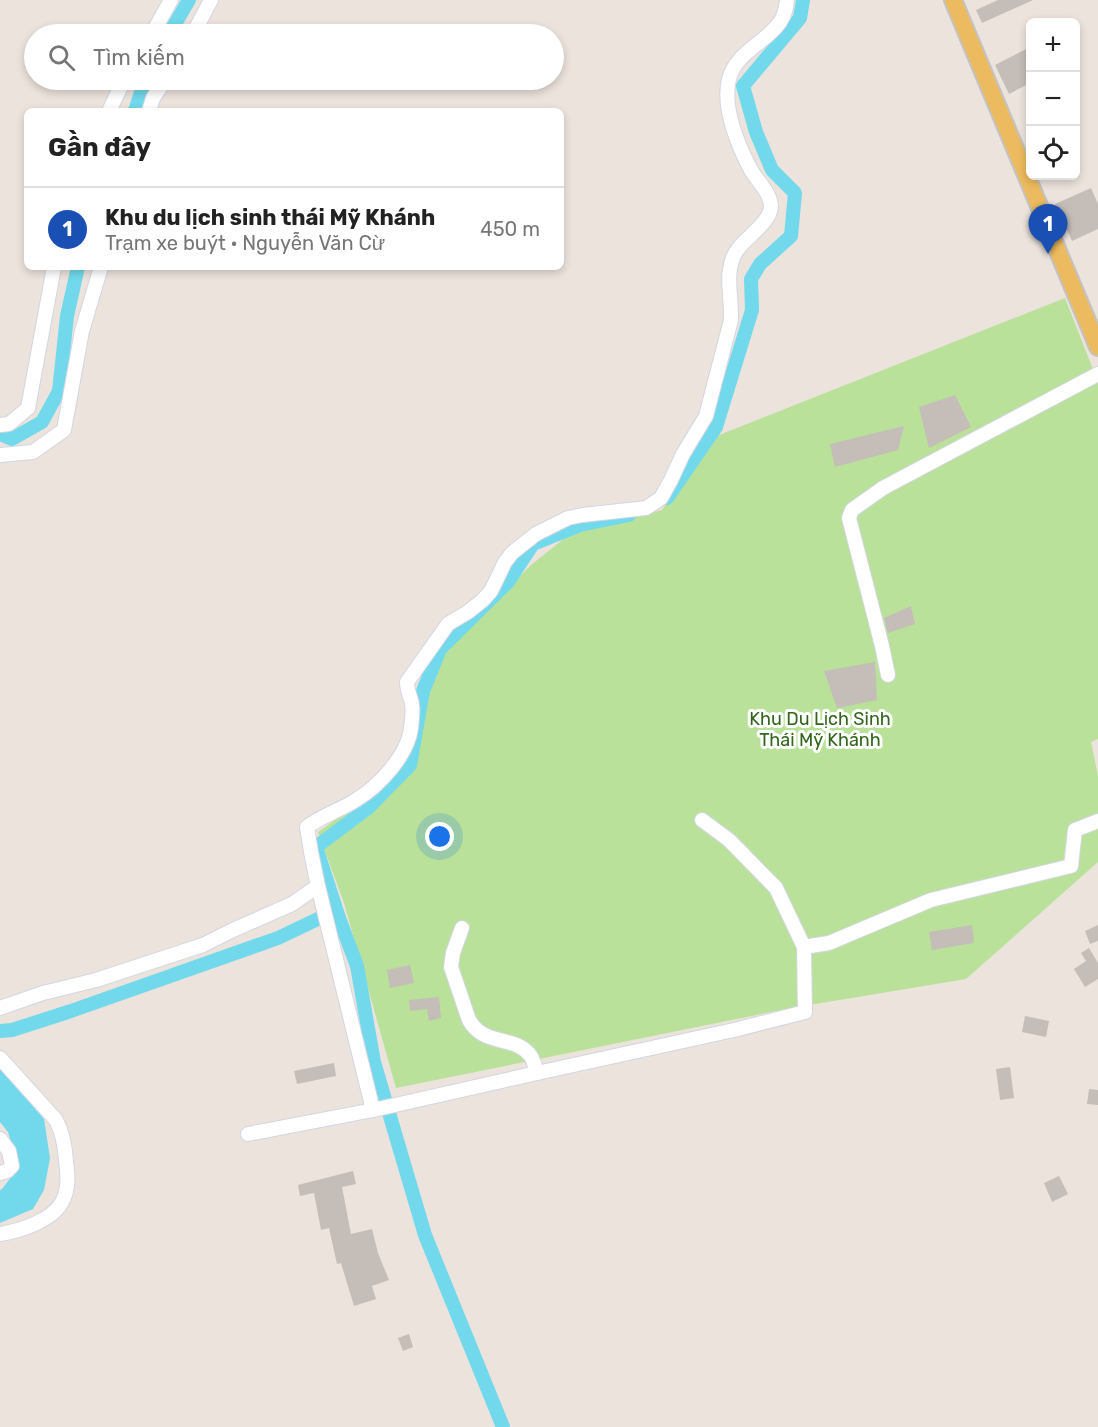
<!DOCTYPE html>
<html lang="vi">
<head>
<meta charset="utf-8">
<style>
	:root { --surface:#fff; --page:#f6f6f6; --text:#222; --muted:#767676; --line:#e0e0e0; --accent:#0b8043 }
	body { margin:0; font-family:Rubik,sans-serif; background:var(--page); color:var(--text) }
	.controls { position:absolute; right:18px; top:18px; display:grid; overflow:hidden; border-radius:9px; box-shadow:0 3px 9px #0003 }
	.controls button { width:54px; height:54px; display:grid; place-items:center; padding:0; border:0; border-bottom:2px solid var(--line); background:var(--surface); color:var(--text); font:30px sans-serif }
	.you { position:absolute; left:440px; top:837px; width:21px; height:21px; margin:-15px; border:4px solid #fff; border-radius:50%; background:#1a73e8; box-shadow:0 0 0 9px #1a73e833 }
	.badge { display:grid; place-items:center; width:39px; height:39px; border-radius:50%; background:var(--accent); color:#fff; font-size:20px; font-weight:700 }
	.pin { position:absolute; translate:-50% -50px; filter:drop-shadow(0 2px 3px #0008) }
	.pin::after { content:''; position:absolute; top:32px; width:21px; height:18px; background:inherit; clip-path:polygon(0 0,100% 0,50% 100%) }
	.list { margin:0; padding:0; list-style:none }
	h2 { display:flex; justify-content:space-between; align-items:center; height:78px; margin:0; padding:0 24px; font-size:26px }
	h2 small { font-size:20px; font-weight:400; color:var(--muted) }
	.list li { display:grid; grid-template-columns:39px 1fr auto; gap:18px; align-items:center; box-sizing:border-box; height:84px; padding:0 24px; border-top:2px solid var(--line) }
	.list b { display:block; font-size:22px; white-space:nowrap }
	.list p { margin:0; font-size:20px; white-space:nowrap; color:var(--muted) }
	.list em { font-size:20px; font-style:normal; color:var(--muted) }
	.icon { flex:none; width:33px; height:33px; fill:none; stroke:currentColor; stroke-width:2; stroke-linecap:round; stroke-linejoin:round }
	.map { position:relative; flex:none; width:1098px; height:1427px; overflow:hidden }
	.search { position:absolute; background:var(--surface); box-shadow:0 3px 9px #0003; left:24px; top:24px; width:540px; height:66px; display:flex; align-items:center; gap:15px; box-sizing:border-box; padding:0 21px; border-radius:33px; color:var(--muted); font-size:22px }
	.panel { position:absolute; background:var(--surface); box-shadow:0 3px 9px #0003; left:24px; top:108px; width:540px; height:162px; border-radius:9px }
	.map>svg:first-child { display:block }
	.green { fill:#bae199 }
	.water { fill:#71d9eb }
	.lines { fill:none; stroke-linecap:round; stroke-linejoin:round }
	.canal { stroke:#71d9eb; stroke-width:14 }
	.building { fill:#c4bdb8 }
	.minor-casing { stroke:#d1d6e2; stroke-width:16 }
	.major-casing { stroke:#c3c3c3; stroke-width:20 }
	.minor { stroke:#fff; stroke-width:14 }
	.major { stroke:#edbb5f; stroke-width:16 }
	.labels { text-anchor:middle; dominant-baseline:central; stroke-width:6; stroke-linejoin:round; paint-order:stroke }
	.park-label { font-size:18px; fill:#33651c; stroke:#fff }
</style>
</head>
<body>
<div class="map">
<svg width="1098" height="1427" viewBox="0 0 1098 1427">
	<rect width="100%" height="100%" fill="#ece3dc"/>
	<polygon class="green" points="1065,298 1098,382 1098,739 1091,742 1098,776 1098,862 966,979 791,1008 396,1088 344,903 318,832 413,766 432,666 531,565 570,534 662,510 709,439"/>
	<polygon class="water" points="0,1069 44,1119 50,1158 44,1190 33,1209 0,1223 0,1190 2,1189 19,1167 8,1132 0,1122"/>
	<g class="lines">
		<g class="canal">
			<polyline points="169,34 189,0"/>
			<polyline points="135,111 145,80"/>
			<polyline points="0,434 12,439 42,422 59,391 67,316 78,267"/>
			<polyline points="667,498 716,427 752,310 751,279 760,264 791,236 795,193 772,170 756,132 743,86 800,18 803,0"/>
			<polyline points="339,918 316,847 368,808 410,765 423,691 440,649 508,582 533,544 580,525 629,515"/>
			<polyline points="0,1031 12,1030 71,1011 278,938 320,918 339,918 357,966 374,1062 425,1235 503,1427"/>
		</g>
	</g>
	<g class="building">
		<polygon points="998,0 1033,0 982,23 976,10"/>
		<polygon points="1030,47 1030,83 1009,94 995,65"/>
		<polygon points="1091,188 1098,204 1098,229 1072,241 1055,204"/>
		<polygon points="955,395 971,427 929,448 919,407"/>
		<polygon points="904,426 898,450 835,467 830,444"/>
		<polygon points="911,606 915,624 888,633 884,618"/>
		<polygon points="875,662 877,700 837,708 824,671"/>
		<polygon points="972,925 974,943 932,950 929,932"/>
		<polygon points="1098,925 1098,941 1090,944 1085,931"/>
		<polygon points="1089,948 1098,963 1098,979 1085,987 1074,969 1086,961 1081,953"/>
		<polygon points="410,965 414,983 390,988 387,970"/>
		<polygon points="439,997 441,1018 429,1021 427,1009 410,1011 409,1000"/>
		<polygon points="1025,1016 1049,1021 1046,1037 1022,1032"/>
		<polygon points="334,1063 336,1076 297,1084 294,1071"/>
		<polygon points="1010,1067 1014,1098 1000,1100 996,1069"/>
		<polygon points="1089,1089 1098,1090 1098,1105 1087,1104"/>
		<polygon points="353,1171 356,1184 342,1187 351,1234 372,1229 378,1253 389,1280 372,1286 376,1299 354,1306 341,1263 337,1264 329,1228 321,1230 314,1193 300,1196 298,1185"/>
		<polygon points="1059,1176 1068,1194 1052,1202 1044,1183"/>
		<polygon points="409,1334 413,1347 403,1351 398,1338"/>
	</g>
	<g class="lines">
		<defs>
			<g id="minor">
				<polyline points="152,34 171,0"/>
				<polyline points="193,34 211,0"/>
				<polyline points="109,111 124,80"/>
				<polyline points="149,111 153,98 165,80"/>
				<polyline points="0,425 9,424 28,408 54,267"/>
				<polyline points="0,455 33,452 64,430 82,331 101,267"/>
				<polyline points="888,675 882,646 849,518 852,510 883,488 1098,374"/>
				<polyline points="318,886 373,1110"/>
				<path d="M462 928 453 953 451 967 469 1020C484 1047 515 1035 530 1055 534 1060 535 1067 537 1073"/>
				<polyline points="804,947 829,943 931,900 1071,866 1075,830 1098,821"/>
				<path d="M0 1008 43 993 96 980 203 945 233 930 292 904 318 886 311 852 307 827C321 816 341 810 356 800 379 786 408 755 411 728 412 719 414 708 411 700 409 693 407 689 407 682L448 624 468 612 483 600 491 591 505 562 512 553 536 534 568 518 583 515 646 508 661 498 671 480 683 454 706 416 731 320C732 296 723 268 738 249 747 236 771 222 771 206 770 192 758 182 751 170 738 146 722 107 729 79 736 52 766 43 780 22 785 15 786 8 787 0"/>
				<path d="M0 1058 56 1120C63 1133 65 1146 66 1161 68 1175 69 1189 62 1202 52 1221 19 1231 0 1234"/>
				<polyline points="248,1134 373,1110 537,1073 734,1030 805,1012 804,947 776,888 729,840 702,820"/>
				<polyline points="0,1139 9,1151 12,1166 7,1171 0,1173"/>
			</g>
			<polyline id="major" points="953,0 1098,347"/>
		</defs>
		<use href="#minor" class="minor-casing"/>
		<use href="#major" class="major-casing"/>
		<use href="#minor" class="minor"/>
		<use href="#major" class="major"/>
	</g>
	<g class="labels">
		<g class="park-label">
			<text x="820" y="719">Khu Du Lịch Sinh<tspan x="820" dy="21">Thái Mỹ Khánh</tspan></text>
		</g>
	</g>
</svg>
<div class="controls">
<button>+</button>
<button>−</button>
<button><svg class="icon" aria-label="locate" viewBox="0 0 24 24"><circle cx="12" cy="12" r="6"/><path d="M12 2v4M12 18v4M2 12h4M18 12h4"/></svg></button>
</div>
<div class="you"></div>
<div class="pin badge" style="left:1048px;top:254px;background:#1a4fb4">1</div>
<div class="search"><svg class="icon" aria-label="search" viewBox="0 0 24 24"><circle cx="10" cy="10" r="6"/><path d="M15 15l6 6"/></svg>Tìm kiếm</div>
<section class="panel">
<h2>Gần đây<small></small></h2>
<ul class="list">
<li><span class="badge" style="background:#1a4fb4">1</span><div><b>Khu du lịch sinh thái Mỹ Khánh</b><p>Trạm xe buýt · Nguyễn Văn Cừ</p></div><em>450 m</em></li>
</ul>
</section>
</div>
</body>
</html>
